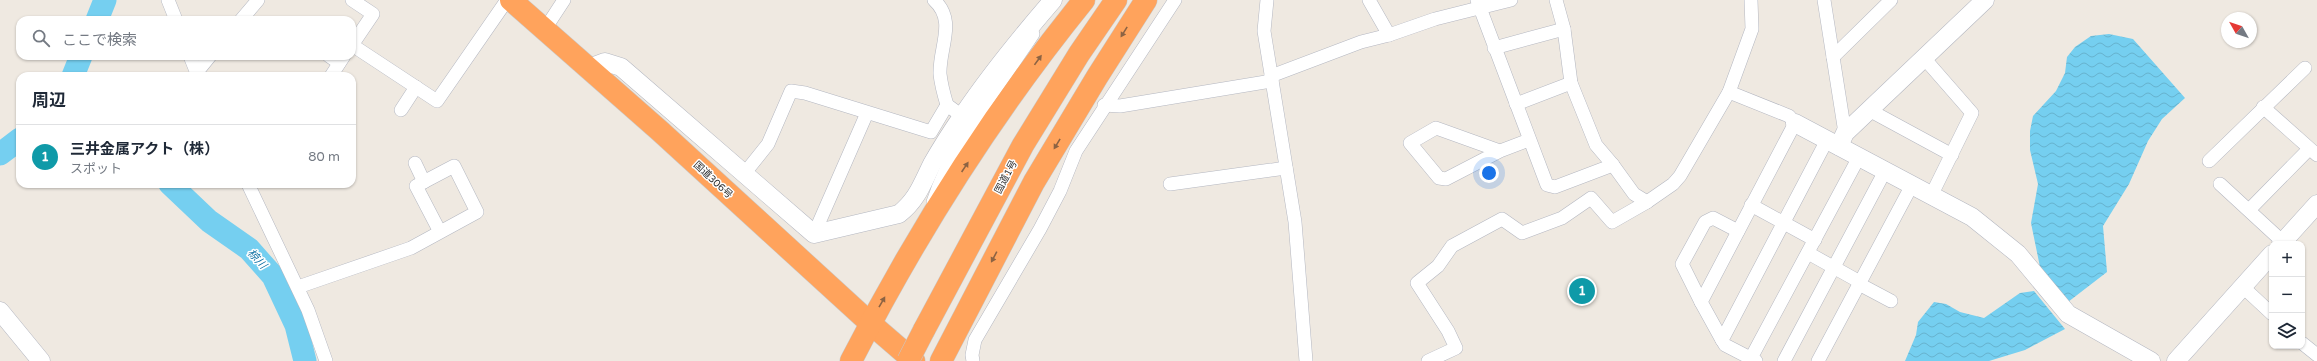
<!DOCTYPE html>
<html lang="ja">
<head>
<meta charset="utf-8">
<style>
	:root { --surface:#fff; --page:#f6f6f7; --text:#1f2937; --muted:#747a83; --line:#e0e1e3; --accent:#1a73e8 }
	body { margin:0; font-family:"Varela Round","Noto Sans JP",sans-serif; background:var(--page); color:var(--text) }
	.controls { position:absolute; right:12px; bottom:12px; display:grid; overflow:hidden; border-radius:8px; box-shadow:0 1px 3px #0004 }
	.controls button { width:36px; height:36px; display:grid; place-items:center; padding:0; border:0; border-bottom:1px solid var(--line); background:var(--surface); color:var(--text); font:20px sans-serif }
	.compass { position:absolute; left:2221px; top:12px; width:36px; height:36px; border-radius:50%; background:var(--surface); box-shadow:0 1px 3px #0004; rotate:310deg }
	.you { position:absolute; left:1489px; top:173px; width:14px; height:14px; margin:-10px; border:3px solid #fff; border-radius:50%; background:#1a73e8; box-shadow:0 0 0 6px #1a73e833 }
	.badge { display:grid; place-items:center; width:26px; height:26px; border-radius:50%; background:var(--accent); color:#fff; font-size:13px; font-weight:700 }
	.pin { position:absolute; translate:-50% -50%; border:2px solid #fff; box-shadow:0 1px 4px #0006 }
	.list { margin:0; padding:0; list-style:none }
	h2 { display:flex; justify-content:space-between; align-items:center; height:52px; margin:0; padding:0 16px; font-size:17px }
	h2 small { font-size:13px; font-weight:400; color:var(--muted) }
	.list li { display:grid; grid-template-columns:26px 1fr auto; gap:12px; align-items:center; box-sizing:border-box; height:64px; padding:0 16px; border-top:1px solid var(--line) }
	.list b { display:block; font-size:15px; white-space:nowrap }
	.list p { margin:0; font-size:13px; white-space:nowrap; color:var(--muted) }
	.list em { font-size:13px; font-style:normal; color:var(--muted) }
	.icon { flex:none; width:22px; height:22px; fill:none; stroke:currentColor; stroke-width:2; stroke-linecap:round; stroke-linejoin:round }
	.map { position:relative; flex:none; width:2317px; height:361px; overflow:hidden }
	.search { position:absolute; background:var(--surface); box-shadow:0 1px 3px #0004; left:16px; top:16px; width:340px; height:44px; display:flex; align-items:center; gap:10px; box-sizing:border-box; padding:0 14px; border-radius:12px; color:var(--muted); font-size:15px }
	.panel { position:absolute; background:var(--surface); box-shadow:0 1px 3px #0004; left:16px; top:72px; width:340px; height:116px; border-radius:12px }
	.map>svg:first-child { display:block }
	.water { fill:url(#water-waves) }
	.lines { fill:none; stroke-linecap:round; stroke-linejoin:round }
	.river { stroke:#75cff0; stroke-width:23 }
	.street-casing { stroke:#b4b7c1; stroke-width:14 }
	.secondary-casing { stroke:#b4b7c1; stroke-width:19 }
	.highway-casing { stroke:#c9c9c9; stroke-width:23 }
	.street { stroke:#fff; stroke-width:13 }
	.secondary { stroke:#fff; stroke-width:18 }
	.highway { stroke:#ffa35c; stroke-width:22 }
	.highway-bridge-casing { stroke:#c9c9c9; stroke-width:23; stroke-linecap:butt }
	.highway-bridge { stroke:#ffa35c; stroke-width:22 }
	.oneway { fill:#8c6343 }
	.labels { text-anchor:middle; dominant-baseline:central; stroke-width:3; stroke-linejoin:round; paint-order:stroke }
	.street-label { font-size:10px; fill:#2e2e2e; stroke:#fff }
	.water-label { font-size:11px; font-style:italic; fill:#0d6fa3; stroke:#fff }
</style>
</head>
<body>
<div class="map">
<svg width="2317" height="361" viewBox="0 0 2317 361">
	<defs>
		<pattern id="water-waves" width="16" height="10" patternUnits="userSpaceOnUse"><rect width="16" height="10" fill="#75cff0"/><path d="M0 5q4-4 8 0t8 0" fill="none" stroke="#66b2ce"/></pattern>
	</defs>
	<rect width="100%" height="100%" fill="#efe9e1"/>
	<g class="water">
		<polygon points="2109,34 2133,39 2185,98 2162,119 2148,141 2129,184 2103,226 2107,272 2068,302 2040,267 2031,223 2038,184 2030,150 2030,131 2033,116 2056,91 2065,73 2067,57 2075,47 2091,36"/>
		<polygon points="2034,291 2065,329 2025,350 1989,361 1905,361 1916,335 1918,322 1934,302 1946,304 1960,312 1984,318 2020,293"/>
	</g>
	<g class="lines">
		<g class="river">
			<polyline points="97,20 105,0"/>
			<polyline points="73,76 81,56"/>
			<polyline points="0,154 20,139"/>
			<polyline points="170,184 209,221 249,249 273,276 296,325 305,361"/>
		</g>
		<defs>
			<g id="street">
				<polyline points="168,0 176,20"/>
				<polyline points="352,0 373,14 352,45"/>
				<path d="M934 0C957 21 939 47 940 74 941 84 944 95 947 105"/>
				<polyline points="1267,0 1264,31 1295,222 1306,361"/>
				<polyline points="1369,0 1389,35"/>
				<polyline points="1477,0 1547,185 1555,187 1613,165 1596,145 1571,83 1564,29 1556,0"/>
				<polyline points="1824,0 1845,133"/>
				<polyline points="241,20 258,0"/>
				<polyline points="545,29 564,0"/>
				<polyline points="352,45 437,101 507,0"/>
				<polyline points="1494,48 1564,29"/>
				<polyline points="190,56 198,76"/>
				<polyline points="329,56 339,63"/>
				<polyline points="1833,57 1891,0"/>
				<polyline points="1924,58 1972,113 1931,196"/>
				<polyline points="197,72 210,56"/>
				<polyline points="331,76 344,56"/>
				<polyline points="1271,76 1361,42 1389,35 1435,19 1511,0"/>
				<polyline points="1516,104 1571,83"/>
				<polyline points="1104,105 1120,106 1272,81"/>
				<polyline points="2263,107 2317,155"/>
				<polyline points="401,110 416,87"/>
				<polyline points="1869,110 1952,155"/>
				<polyline points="1500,151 1436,128 1410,143 1439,178 1446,179 1500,151 1529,140"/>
				<polyline points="2209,161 2305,68"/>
				<polyline points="415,163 424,182"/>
				<polyline points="1613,165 1634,194 1647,202 1673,184 1680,176 1729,92 1752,29 1751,0"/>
				<polyline points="744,174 768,144 791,91 805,93 931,132 947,105 962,116"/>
				<polyline points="248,184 308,310 326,361"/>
				<polyline points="1170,184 1286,168"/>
				<polyline points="2220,184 2283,242"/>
				<path d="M933 202C952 142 999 86 1033 34"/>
				<polyline points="1751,205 1815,240"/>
				<polyline points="2249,210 2309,149"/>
				<polyline points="814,234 867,113"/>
				<polyline points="1808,253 1860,282"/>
				<polyline points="1859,284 1891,301"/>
				<polyline points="298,287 411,248 477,212 454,166 416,186 440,232"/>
				<polyline points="2243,287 2272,314"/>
				<polyline points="1701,302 1682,264 1705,222 1713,218 1738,231"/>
				<polyline points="1722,340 1701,302 1795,123 1789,116 1729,92"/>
				<polyline points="2302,343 2317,355"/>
				<polyline points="1751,358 1859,157"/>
				<polyline points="973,361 972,355 975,340 1040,229 1060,191 1076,151 1175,0"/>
				<polyline points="1428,361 1456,348 1448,331 1417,283 1438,266 1452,246 1502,219 1522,233 1562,218 1591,198 1612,222 1647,202"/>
				<polyline points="1756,361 1725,345 1722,340 1827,140"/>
				<polyline points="1784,361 1885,171"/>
				<polyline points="1818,361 1912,185"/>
			</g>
			<g id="secondary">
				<path d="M589 68 605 62 621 67 814 234 899 214C917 200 922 184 932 164 941 148 952 131 963 115 990 75 1021 37 1053 0"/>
				<polyline points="1795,123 1972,217 2018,254 2068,314 2151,361"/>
				<polyline points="1839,146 1845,133 1985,0"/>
				<polyline points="2281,244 2317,204"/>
				<polyline points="0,311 41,361"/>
				<polyline points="2176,361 2272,254"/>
			</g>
			<g id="highway">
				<polyline points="511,0 660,131 870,323 914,361"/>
				<polyline points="924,330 1023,145 1079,54 1116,0"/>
				<path d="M851 361C916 234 994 111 1084 0"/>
				<polyline points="941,361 1034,182 1097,77 1146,0"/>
			</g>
		</defs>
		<use href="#street" class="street-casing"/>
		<use href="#secondary" class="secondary-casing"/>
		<use href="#highway" class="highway-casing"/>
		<use href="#street" class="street"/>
		<use href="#secondary" class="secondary"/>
		<use href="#highway" class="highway"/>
		<defs>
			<polyline id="highway-bridge" points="908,361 924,330"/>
		</defs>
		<use href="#highway-bridge" class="highway-bridge-casing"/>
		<use href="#highway-bridge" class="highway-bridge"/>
	</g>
	<defs><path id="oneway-solid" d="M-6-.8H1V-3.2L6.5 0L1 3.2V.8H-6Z"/></defs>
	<g class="oneway">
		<use href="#oneway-solid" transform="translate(1124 32) rotate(122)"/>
		<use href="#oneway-solid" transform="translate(1038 60) rotate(-54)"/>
		<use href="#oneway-solid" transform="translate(1057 144) rotate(121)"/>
		<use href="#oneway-solid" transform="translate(965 167) rotate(-56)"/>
		<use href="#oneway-solid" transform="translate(994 257) rotate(118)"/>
		<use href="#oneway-solid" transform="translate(882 302) rotate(-60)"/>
	</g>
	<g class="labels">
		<g class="street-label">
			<text transform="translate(1006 177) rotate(-62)">国道1号</text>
			<text transform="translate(713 180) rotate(43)">国道306号</text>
		</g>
		<g class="water-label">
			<text transform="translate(257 259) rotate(47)">椋川</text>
		</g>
	</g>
</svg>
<div class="controls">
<button>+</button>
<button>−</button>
<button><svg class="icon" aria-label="layers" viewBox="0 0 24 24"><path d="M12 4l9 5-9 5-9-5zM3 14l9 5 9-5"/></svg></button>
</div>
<svg class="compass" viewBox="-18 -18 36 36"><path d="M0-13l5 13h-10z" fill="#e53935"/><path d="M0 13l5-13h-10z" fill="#747a83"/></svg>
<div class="you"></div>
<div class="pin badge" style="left:1582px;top:291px;background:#0f9aa8">1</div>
<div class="search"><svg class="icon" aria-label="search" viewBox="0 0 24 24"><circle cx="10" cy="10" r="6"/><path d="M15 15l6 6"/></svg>ここで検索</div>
<section class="panel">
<h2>周辺<small></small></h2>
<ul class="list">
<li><span class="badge" style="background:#0f9aa8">1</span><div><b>三井金属アクト（株）</b><p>スポット</p></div><em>80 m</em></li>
</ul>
</section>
</div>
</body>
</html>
